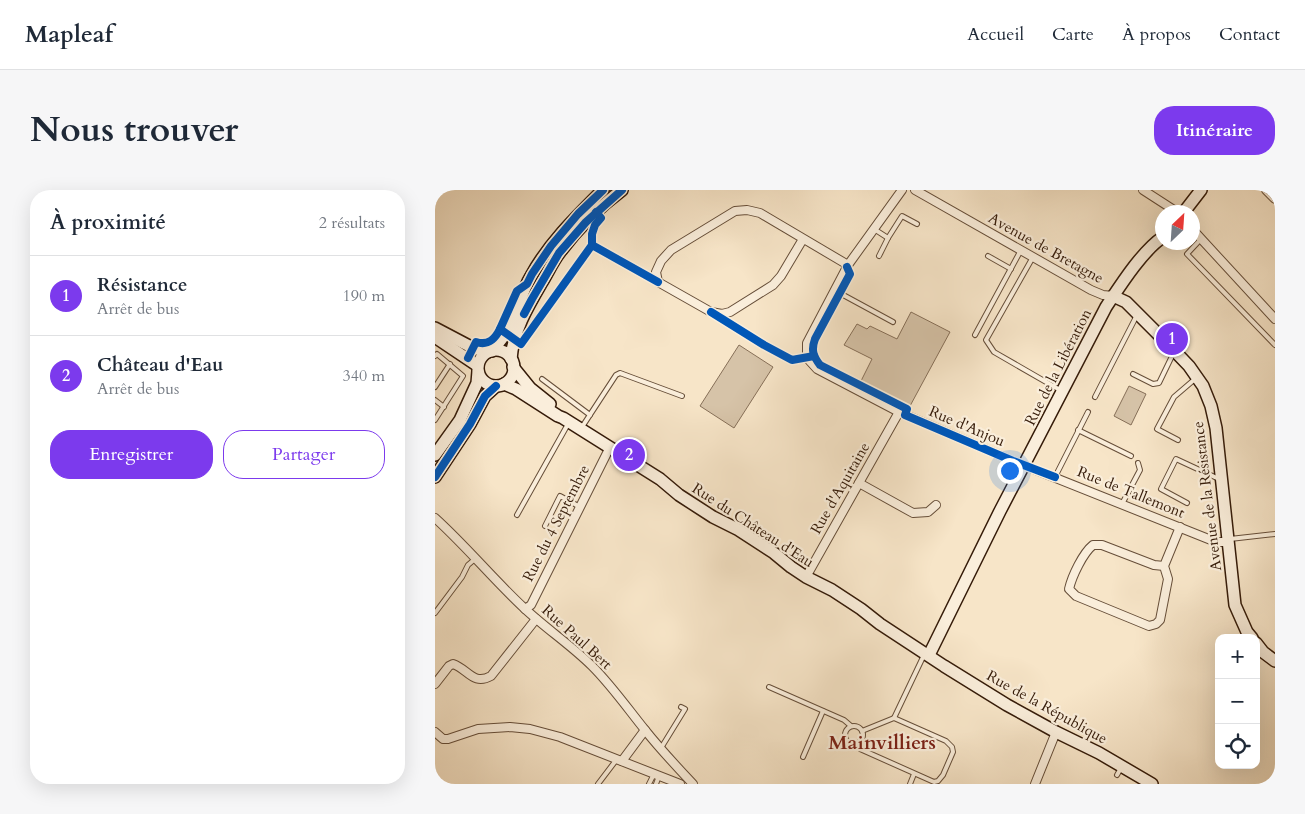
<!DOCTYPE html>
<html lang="fr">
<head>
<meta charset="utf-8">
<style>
	:root { --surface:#fff; --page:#f6f6f7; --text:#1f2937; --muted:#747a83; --line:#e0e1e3; --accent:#7c3aed }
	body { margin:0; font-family:Cardo,serif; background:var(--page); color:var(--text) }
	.controls { position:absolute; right:15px; bottom:15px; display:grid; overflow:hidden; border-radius:10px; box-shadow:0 5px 20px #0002 }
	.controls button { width:45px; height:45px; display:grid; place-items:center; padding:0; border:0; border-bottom:1px solid var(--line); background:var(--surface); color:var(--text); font:25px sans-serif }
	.compass { position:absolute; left:720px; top:15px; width:45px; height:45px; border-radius:50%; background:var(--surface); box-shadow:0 5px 20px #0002; rotate:25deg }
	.you { position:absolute; left:574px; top:280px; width:18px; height:18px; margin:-12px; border:4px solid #fff; border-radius:50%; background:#1a73e8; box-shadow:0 0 0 8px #1a73e833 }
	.badge { display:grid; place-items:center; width:32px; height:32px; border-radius:50%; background:var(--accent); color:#fff; font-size:16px; font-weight:700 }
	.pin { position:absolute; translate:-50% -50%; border:2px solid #fff; box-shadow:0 1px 5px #0006 }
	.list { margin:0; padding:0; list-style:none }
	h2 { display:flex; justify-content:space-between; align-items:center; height:65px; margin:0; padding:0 20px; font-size:21px }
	h2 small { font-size:16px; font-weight:400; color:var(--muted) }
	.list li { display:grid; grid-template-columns:32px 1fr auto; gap:15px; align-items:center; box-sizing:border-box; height:80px; padding:0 20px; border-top:1px solid var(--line) }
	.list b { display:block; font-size:19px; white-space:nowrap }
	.list p { margin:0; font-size:16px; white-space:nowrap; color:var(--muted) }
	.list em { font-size:16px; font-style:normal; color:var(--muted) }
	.actions { display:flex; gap:10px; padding:15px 20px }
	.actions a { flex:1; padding:11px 0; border:1px solid var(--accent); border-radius:20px; text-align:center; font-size:18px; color:var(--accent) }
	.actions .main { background:var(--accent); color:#fff }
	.icon { flex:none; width:28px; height:28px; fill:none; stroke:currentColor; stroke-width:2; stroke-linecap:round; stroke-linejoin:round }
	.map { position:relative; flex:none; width:840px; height:594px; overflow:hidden; border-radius:20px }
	header { display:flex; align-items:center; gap:30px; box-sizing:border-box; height:70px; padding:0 25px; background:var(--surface); border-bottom:1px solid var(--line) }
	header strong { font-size:24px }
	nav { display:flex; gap:28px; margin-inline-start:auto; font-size:18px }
	.intro { display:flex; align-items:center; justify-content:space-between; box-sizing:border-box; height:120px; padding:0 30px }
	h1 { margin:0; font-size:35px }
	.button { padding:12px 22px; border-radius:20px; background:var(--accent); color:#fff; font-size:18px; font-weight:700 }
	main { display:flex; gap:30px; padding:0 30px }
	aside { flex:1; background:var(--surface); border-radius:20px; box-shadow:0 5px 20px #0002 }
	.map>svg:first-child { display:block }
	.green { fill:#d6c3a8; stroke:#866f58 }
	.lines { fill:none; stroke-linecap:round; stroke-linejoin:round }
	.lane-casing { stroke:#664e39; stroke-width:6 }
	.street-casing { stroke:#664e39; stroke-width:10 }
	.secondary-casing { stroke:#351b09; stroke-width:14 }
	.lane { stroke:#faeedb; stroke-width:4 }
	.street { stroke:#faeedb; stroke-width:8 }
	.secondary { stroke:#faeedb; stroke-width:11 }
	.cycleway-casing { stroke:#faeedb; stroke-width:11 }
	.cycleway { stroke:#0057b8; stroke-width:8 }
	.labels { text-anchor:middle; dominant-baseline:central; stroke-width:4.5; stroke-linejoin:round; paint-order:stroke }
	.street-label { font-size:15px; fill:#351b09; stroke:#faeedb }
	.district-label { font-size:20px; font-weight:bold; fill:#7a1f14; stroke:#faeedb }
</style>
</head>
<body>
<header>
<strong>Mapleaf</strong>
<nav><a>Accueil</a><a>Carte</a><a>À propos</a><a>Contact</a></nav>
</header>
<div class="intro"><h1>Nous trouver</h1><a class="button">Itinéraire</a></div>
<main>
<aside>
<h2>À proximité<small>2 résultats</small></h2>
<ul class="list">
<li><span class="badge">1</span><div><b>Résistance</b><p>Arrêt de bus</p></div><em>190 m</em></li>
<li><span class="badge">2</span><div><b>Château d'Eau</b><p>Arrêt de bus</p></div><em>340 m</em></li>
</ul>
<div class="actions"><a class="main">Enregistrer</a><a>Partager</a></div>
</aside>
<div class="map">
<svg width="840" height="594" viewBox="0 0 840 594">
	<rect width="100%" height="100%" fill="#f7e5c8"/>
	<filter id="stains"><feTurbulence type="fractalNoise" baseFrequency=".004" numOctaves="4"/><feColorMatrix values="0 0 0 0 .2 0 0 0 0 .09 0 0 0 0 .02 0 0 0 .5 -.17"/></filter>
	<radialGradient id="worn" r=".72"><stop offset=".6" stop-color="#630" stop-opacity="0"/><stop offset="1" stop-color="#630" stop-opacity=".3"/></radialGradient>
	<g class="green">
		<polygon points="476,122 515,142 475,216 447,203 426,191 437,169 409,155 422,134 432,139 435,136 462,149"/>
		<polygon points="304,155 338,177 299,238 265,216"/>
		<polygon points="694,196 711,204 696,235 679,226"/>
	</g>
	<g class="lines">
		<defs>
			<g id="lane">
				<polyline points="439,39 453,48 467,26 482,34"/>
				<polyline points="766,49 752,64 840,155"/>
				<polyline points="444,66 453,48"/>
				<polyline points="553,66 576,79"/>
				<polyline points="598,67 551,150 559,162 625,200"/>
				<polyline points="399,100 458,132"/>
				<polyline points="540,145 586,60"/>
				<polyline points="0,166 2,164 28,186 0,230"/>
				<polyline points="698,184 718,194 724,193 739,162"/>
				<polyline points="107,189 155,225"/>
				<polyline points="0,197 15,174"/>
				<polyline points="660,207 702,125"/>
				<polyline points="0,210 9,217"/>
				<polyline points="147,237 181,185 185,183 247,206"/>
				<polyline points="643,240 696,266"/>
				<polyline points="743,250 722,239 739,207 760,189"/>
				<polyline points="620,287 653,222"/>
				<polyline points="752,313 726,299 741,269 784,289"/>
				<polyline points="687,314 705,280 703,273"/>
				<polyline points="82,325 133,234"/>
				<polyline points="110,336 125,306 145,317"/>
				<polyline points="795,349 840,344"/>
				<polyline points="0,423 27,387 33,375 40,369"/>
				<polyline points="334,497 409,530 416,536"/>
				<polyline points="459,528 489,465"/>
				<circle cx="419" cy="545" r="9"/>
				<polyline points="421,554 425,559 499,592 503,591 508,585 518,562 517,557 511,551 459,528 427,541"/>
				<polyline points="226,558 250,519 246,517"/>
				<polyline points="368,567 388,521"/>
				<polyline points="682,585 686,578"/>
				<polyline points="163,594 182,569"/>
				<polyline points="214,594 219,584"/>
				<polyline points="221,594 224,586"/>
				<polyline points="475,594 479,584"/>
			</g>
			<g id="street">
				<polyline points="467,0 413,75 372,153 372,168 382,179 464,222 578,271 781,352 793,352"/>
				<polyline points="480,0 656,100 668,105 678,106"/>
				<polyline points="708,0 742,22"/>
				<polyline points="831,0 840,9"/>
				<polyline points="758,40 840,129"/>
				<polyline points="368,49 346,86 338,95 295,122 287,124 276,122 223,92 221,82 226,71 236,60 300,21 312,20 325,23 413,75"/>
				<polyline points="424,293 478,323 493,322 501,315"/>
				<path d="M0 328C31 356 58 389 88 417 110 438 136 455 157 476 177 496 193 519 210 540 225 559 242 577 258 594"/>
				<path d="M729 376 719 375 667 355H658C648 363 637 386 634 399L641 406 714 436 721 434 725 430 733 389 729 376 745 337"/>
				<polyline points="371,387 464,222"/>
				<polyline points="90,419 96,415 175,257"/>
				<path d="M0 494 14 476 18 474C33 479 38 496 56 486L101 429"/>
				<polyline points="0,542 8,549 13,549 43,539 75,537 95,539 125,547 245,594"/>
				<polyline points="187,571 210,540"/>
				<polyline points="600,594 621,542"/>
			</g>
			<g id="secondary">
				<polyline points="749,22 766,0"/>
				<polyline points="678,106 691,112 731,152 754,176 768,196 776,216 781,238 800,415 812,442 817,448"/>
				<polyline points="0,138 38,158 53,162"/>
				<polyline points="0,147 43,176"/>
				<circle cx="61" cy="178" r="18"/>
				<path d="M57 161C63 153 71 145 75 136 83 119 87 101 96 86 114 53 142 26 168 0"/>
				<path d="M76 169C78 141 93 116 107 92 113 82 118 71 125 62 142 39 164 17 187 0"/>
				<polyline points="78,177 95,198 115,214"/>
				<polyline points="69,194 81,199 123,226 128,228 225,289 244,305 278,327 302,339 339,363 356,377 371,387 397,400 426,419 445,434 509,476 572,515 621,542 664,563 717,594"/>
				<polyline points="0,265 25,230 42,193 43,181"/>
				<polyline points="0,287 35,234 50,206 61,196"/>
				<polyline points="821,453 828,462 840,471"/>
				<path d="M494 465 565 321 671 117C685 96 707 61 728 47"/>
			</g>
		</defs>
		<use href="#lane" class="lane-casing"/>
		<use href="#street" class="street-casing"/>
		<use href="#secondary" class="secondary-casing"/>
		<use href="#lane" class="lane"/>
		<use href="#street" class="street"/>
		<use href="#secondary" class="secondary"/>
		<defs>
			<g id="cycleway">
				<polyline points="161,22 166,28 160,35 157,44 157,55 223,92"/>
				<path d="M412 77 415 84 380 149C376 160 378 166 385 175L472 219 470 225 578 271 620 287"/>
				<polyline points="276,122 329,155 357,170 379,166"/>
				<polyline points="89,124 97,109 124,63 151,32 187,0"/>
				<polyline points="65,139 82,101 92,94 97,84 116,56 143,24 168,0"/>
				<path d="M33 168 41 152C53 156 60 149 65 139L86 154 157 55"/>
				<polyline points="0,287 35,234 50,206 61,196"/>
			</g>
		</defs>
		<use href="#cycleway" class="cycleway-casing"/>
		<use href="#cycleway" class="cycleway"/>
	</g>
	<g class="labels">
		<g class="street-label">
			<text transform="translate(611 58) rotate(29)">Avenue de Bretagne</text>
			<text transform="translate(623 177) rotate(-63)">Rue de la Libération</text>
			<text transform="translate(532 236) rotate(23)">Rue d'Anjou</text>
			<text transform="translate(405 298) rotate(-60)">Rue d'Aquitaine</text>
			<text transform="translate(696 302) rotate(22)">Rue de Tallemont</text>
			<text transform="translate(772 306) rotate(-97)">Avenue de la Résistance</text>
			<text transform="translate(121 333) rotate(-63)">Rue du 4 Septembre</text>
			<text transform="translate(318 335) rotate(33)">Rue du Château d'Eau</text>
			<text transform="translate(142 447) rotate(42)">Rue Paul Bert</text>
			<text transform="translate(612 517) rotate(29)">Rue de la République</text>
		</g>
		<g class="district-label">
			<text x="447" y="552">Mainvilliers</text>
		</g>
	</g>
	<rect width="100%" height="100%" filter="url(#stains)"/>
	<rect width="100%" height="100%" fill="url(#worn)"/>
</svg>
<div class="controls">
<button>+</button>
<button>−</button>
<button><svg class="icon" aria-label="locate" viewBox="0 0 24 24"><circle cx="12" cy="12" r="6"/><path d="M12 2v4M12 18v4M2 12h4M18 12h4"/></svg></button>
</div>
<svg class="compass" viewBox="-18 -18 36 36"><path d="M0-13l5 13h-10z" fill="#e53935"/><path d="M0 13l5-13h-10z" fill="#747a83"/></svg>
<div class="you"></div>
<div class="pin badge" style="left:737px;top:149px">1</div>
<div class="pin badge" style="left:194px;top:265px">2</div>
</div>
</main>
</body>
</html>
